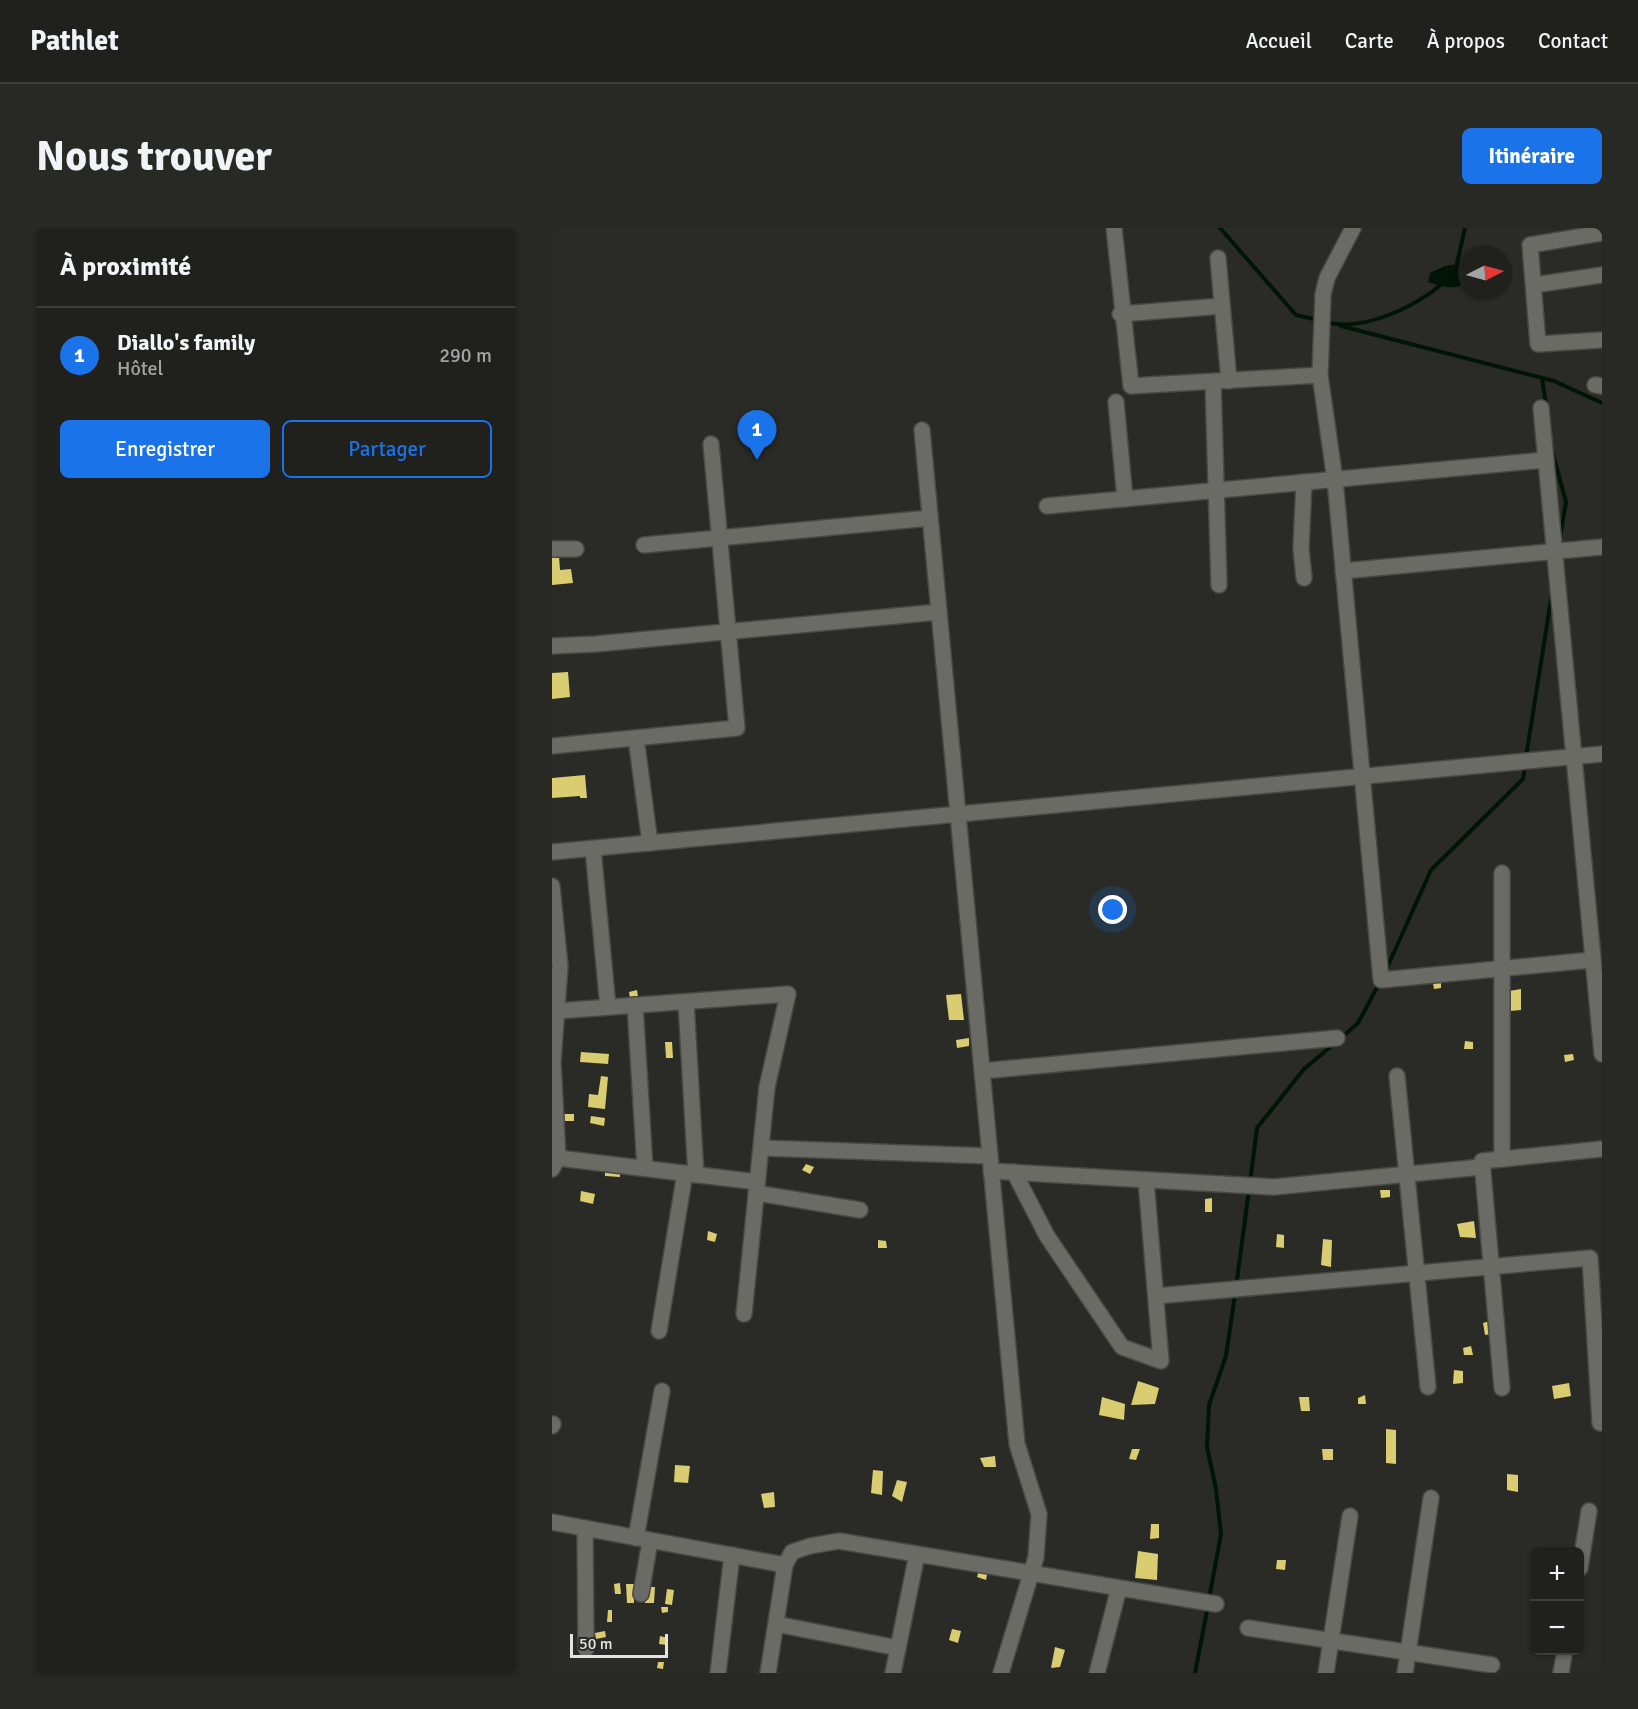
<!DOCTYPE html>
<html lang="fr">
<head>
<meta charset="utf-8">
<style>
	:root { --surface:#20201c; --page:#282825; --text:#f1f3f6; --muted:#a2a3a3; --line:#3d3e3b; --accent:#1a73e8 }
	body { margin:0; font-family:Signika,sans-serif; background:var(--page); color:var(--text) }
	.controls { position:absolute; right:18px; bottom:18px; display:grid; overflow:hidden; border-radius:9px; box-shadow:0 2px 4px #0004 }
	.controls button { width:54px; height:54px; display:grid; place-items:center; padding:0; border:0; border-bottom:2px solid var(--line); background:var(--surface); color:var(--text); font:30px sans-serif }
	.compass { position:absolute; left:906px; top:18px; width:54px; height:54px; border-radius:50%; background:var(--surface); box-shadow:0 2px 4px #0004; rotate:84deg }
	.scale { position:absolute; left:18px; bottom:15px; width:98px; box-sizing:border-box; padding-left:6px; border:3px solid #e3e4e1; border-top:0; font-size:16px; line-height:21px; white-space:nowrap; color:#e3e4e1; -webkit-text-stroke:4px #2a2b26; paint-order:stroke }
	.you { position:absolute; left:561px; top:682px; width:21px; height:21px; margin:-15px; border:4px solid #fff; border-radius:50%; background:#1a73e8; box-shadow:0 0 0 9px #1a73e833 }
	.badge { display:grid; place-items:center; width:39px; height:39px; border-radius:50%; background:var(--accent); color:#fff; font-size:20px; font-weight:700 }
	.pin { position:absolute; translate:-50% -50px; filter:drop-shadow(0 2px 3px #0008) }
	.pin::after { content:''; position:absolute; top:32px; width:21px; height:18px; background:inherit; clip-path:polygon(0 0,100% 0,50% 100%) }
	.list { margin:0; padding:0; list-style:none }
	h2 { display:flex; justify-content:space-between; align-items:center; height:78px; margin:0; padding:0 24px; font-size:26px }
	h2 small { font-size:20px; font-weight:400; color:var(--muted) }
	.list li { display:grid; grid-template-columns:39px 1fr auto; gap:18px; align-items:center; box-sizing:border-box; height:96px; padding:0 24px; border-top:2px solid var(--line) }
	.list b { display:block; font-size:22px; white-space:nowrap }
	.list p { margin:0; font-size:20px; white-space:nowrap; color:var(--muted) }
	.list em { font-size:20px; font-style:normal; color:var(--muted) }
	.actions { display:flex; gap:12px; padding:18px 24px }
	.actions a { flex:1; padding:14px 0; border:2px solid var(--accent); border-radius:9px; text-align:center; font-size:21px; color:var(--accent) }
	.actions .main { background:var(--accent); color:#fff }
	.map { position:relative; flex:none; width:1050px; height:1445px; overflow:hidden; border-radius:9px }
	header { display:flex; align-items:center; gap:36px; box-sizing:border-box; height:84px; padding:0 30px; background:var(--surface); border-bottom:2px solid var(--line) }
	header strong { font-size:28px }
	nav { display:flex; gap:33px; margin-inline-start:auto; font-size:21px }
	.intro { display:flex; align-items:center; justify-content:space-between; box-sizing:border-box; height:144px; padding:0 36px }
	h1 { margin:0; font-size:42px }
	.button { padding:15px 27px; border-radius:9px; background:var(--accent); color:#fff; font-size:21px; font-weight:700 }
	main { display:flex; gap:36px; padding:0 36px }
	aside { flex:1; background:var(--surface); border-radius:9px; box-shadow:0 2px 4px #0004 }
	.map>svg:first-child { display:block }
	.water { fill:#001506 }
	.lines { fill:none; stroke-linecap:round; stroke-linejoin:round }
	.stream { stroke:#001506; stroke-width:4 }
	.building { fill:#dacc71 }
	.street-casing { stroke:#484946; stroke-width:18 }
	.street { stroke:#6a6b65; stroke-width:15 }
</style>
</head>
<body>
<header>
<strong>Pathlet</strong>
<nav><a>Accueil</a><a>Carte</a><a>À propos</a><a>Contact</a></nav>
</header>
<div class="intro"><h1>Nous trouver</h1><a class="button">Itinéraire</a></div>
<main>
<aside>
<h2>À proximité<small></small></h2>
<ul class="list">
<li><span class="badge">1</span><div><b>Diallo's family</b><p>Hôtel</p></div><em>290 m</em></li>
</ul>
<div class="actions"><a class="main">Enregistrer</a><a>Partager</a></div>
</aside>
<div class="map">
<svg width="1050" height="1445" viewBox="0 0 1050 1445">
	<rect width="100%" height="100%" fill="#2a2b26"/>
	<path class="water" d="M913 35 915 52C905 65 889 58 876 54L878 45 893 38Z"/>
	<g class="lines">
		<g class="stream">
			<polyline points="668,0 744,87 766,92"/>
			<polyline points="904,40 913,0"/>
			<path d="M773 94C811 104 861 80 890 56"/>
			<polyline points="789,98 1002,153 1050,175"/>
			<polyline points="990,150 994,177"/>
			<polyline points="1000,223 1014,274 1008,310"/>
			<polyline points="974,529 1000,365"/>
			<polyline points="834,742 879,642 971,551 973,537"/>
			<polyline points="788,811 806,795 828,754"/>
			<polyline points="698,955 705,900 752,841 782,816"/>
			<polyline points="684,1059 697,962"/>
			<polyline points="657,1371 669,1306 664,1261 655,1219 657,1177 674,1128 683,1066"/>
			<polyline points="643,1445 656,1378"/>
		</g>
	</g>
	<g class="building">
		<polygon points="0,328 7,328 8,342 19,341 21,355 0,357"/>
		<polygon points="16,444 18,469 0,471 0,445"/>
		<polygon points="33,547 35,570 28,570 28,568 0,570 0,550"/>
		<polygon points="881,755 889,755 889,760 882,761"/>
		<polygon points="969,761 969,782 958,783 957,763"/>
		<polygon points="85,762 86,769 78,770 77,764"/>
		<polygon points="409,766 412,792 397,792 394,767"/>
		<polygon points="417,810 417,818 405,820 404,812"/>
		<polygon points="913,813 921,814 921,821 912,821"/>
		<polygon points="113,814 120,814 121,830 114,830"/>
		<polygon points="29,824 57,826 56,836 28,834"/>
		<polygon points="1021,826 1022,832 1013,834 1012,827"/>
		<polygon points="49,848 56,849 53,881 36,879 37,866 46,867"/>
		<rect x="12" y="886" width="10" height="7"/>
		<polygon points="39,888 53,890 52,898 38,895"/>
		<polygon points="254,936 262,939 258,946 250,942"/>
		<polygon points="53,939 68,941 68,949 53,948"/>
		<polygon points="828,962 838,962 838,969 829,970"/>
		<polygon points="29,963 43,966 41,976 28,973"/>
		<polygon points="660,970 660,984 653,984 653,971"/>
		<polygon points="922,993 924,1010 908,1009 905,996"/>
		<polygon points="156,1003 165,1006 163,1014 155,1012"/>
		<polygon points="725,1006 732,1007 732,1020 724,1019"/>
		<polygon points="771,1011 780,1012 779,1039 769,1037"/>
		<polygon points="326,1012 334,1013 335,1020 326,1020"/>
		<polygon points="938,1093 940,1106 933,1107 931,1095"/>
		<polygon points="919,1118 921,1127 912,1127 911,1120"/>
		<polygon points="902,1142 911,1143 911,1155 901,1156"/>
		<polygon points="586,1153 607,1160 603,1176 579,1177"/>
		<polygon points="1017,1155 1019,1168 1002,1171 1000,1158"/>
		<polygon points="813,1167 814,1176 806,1176 806,1170"/>
		<polygon points="550,1169 573,1176 572,1192 547,1187"/>
		<polygon points="747,1169 757,1169 758,1183 749,1183"/>
		<polygon points="834,1201 844,1202 844,1236 834,1235"/>
		<polygon points="580,1221 588,1221 584,1232 577,1231"/>
		<polygon points="770,1221 781,1221 781,1232 771,1232"/>
		<polygon points="443,1228 444,1239 432,1239 428,1230"/>
		<polygon points="123,1237 138,1238 136,1255 122,1254"/>
		<polygon points="321,1242 331,1243 330,1267 319,1265"/>
		<polygon points="955,1246 966,1247 966,1264 955,1262"/>
		<polygon points="345,1252 355,1254 350,1274 340,1268"/>
		<polygon points="222,1264 223,1279 212,1280 209,1266"/>
		<polygon points="599,1296 607,1296 607,1310 598,1311"/>
		<polygon points="586,1323 606,1326 605,1352 583,1350"/>
		<polygon points="725,1332 734,1332 733,1342 724,1341"/>
		<polygon points="428,1339 436,1342 434,1352 425,1349"/>
		<polygon points="68,1355 69,1366 63,1366 62,1356"/>
		<polygon points="74,1356 82,1356 82,1375 75,1375"/>
		<polygon points="94,1359 103,1359 102,1375 93,1375"/>
		<polygon points="115,1361 122,1362 120,1377 113,1376"/>
		<polygon points="109,1379 116,1379 116,1384 110,1385"/>
		<polygon points="56,1382 60,1382 60,1394 55,1394"/>
		<polygon points="400,1401 409,1403 406,1415 397,1412"/>
		<polygon points="53,1403 54,1409 44,1411 43,1405"/>
		<polygon points="108,1408 116,1410 115,1417 107,1416"/>
		<polygon points="503,1419 513,1422 508,1439 499,1440"/>
		<polygon points="106,1434 112,1434 111,1441 105,1440"/>
	</g>
	<g class="lines">
		<defs>
			<g id="street">
				<polyline points="562,0 579,158 768,147"/>
				<polyline points="801,0 775,50 771,66 768,147 783,252 829,752 1040,732"/>
				<polyline points="1050,5 978,17 986,116 1050,112"/>
				<polyline points="666,30 677,153"/>
				<polyline points="982,57 1050,47"/>
				<polyline points="568,86 670,78"/>
				<polyline points="661,154 667,357"/>
				<polyline points="1043,157 1050,158"/>
				<polyline points="564,174 573,271"/>
				<polyline points="989,180 1050,826"/>
				<polyline points="370,202 465,1216 487,1286 484,1329 449,1445"/>
				<polyline points="752,254 749,321 752,350"/>
				<polyline points="495,278 993,232"/>
				<polyline points="92,317 378,290"/>
				<polyline points="0,321 24,321"/>
				<polyline points="791,343 1050,319"/>
				<polyline points="0,418 44,416 387,384"/>
				<polyline points="84,510 98,615"/>
				<polyline points="0,518 185,500 159,216"/>
				<polyline points="41,621 56,779"/>
				<polyline points="0,624 1050,526"/>
				<polyline points="950,645 950,931"/>
				<polyline points="0,658 8,738 1,834 6,930 0,941"/>
				<polyline points="134,774 144,947"/>
				<polyline points="83,777 93,940"/>
				<polyline points="5,783 236,766 215,859 192,1086"/>
				<polyline points="430,843 785,810"/>
				<polyline points="845,848 876,1159"/>
				<polyline points="209,920 438,928"/>
				<polyline points="6,930 205,954"/>
				<polyline points="439,943 722,959 930,939"/>
				<polyline points="462,944 495,1008 570,1119 609,1133 594,952"/>
				<polyline points="204,965 308,982"/>
				<polyline points="604,1068 1038,1030 1048,1195"/>
				<polyline points="107,1103 133,945"/>
				<polyline points="950,1160 930,933 1050,921"/>
				<polyline points="0,1198 1,1196"/>
				<polyline points="0,1294 233,1337"/>
				<polyline points="33,1300 34,1421"/>
				<polyline points="84,1310 110,1163"/>
				<polyline points="1028,1340 1037,1283"/>
				<polyline points="89,1366 98,1313"/>
				<polyline points="224,1396 346,1420"/>
				<polyline points="696,1400 940,1437"/>
				<polyline points="166,1445 180,1327"/>
				<polyline points="216,1445 233,1337 240,1324 258,1318 287,1313 664,1376"/>
				<polyline points="341,1445 365,1326"/>
				<polyline points="545,1445 567,1360"/>
				<polyline points="774,1445 798,1288"/>
				<polyline points="853,1445 879,1270"/>
				<polyline points="1009,1445 1013,1422"/>
			</g>
		</defs>
		<use href="#street" class="street-casing"/>
		<use href="#street" class="street"/>
	</g>
</svg>
<div class="controls">
<button>+</button>
<button>−</button>
</div>
<svg class="compass" viewBox="-18 -18 36 36"><path d="M0-13l5 13h-10z" fill="#e53935"/><path d="M0 13l5-13h-10z" fill="#a2a3a3"/></svg>
<div class="scale">50 m</div>
<div class="you"></div>
<div class="pin badge" style="left:205px;top:232px">1</div>
</div>
</main>
</body>
</html>
